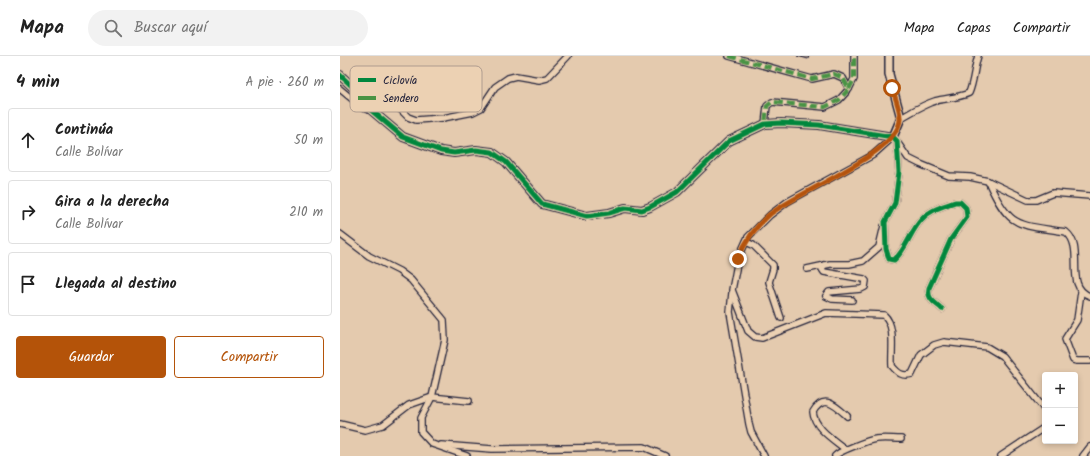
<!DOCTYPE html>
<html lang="es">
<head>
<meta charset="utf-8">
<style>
	:root { --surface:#fff; --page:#f2f2f2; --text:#222; --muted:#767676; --line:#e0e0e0; --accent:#b45309 }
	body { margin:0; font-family:Kalam,sans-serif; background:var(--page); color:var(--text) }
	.controls { position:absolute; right:12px; bottom:12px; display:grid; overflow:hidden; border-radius:4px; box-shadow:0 2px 6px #0003 }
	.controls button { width:36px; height:36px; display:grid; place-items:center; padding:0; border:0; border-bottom:1px solid var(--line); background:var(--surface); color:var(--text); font:20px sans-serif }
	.stop { position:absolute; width:12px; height:12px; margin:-9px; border:3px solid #b45309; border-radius:50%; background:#fff }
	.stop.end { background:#b45309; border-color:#fff; box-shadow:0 1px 4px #0008 }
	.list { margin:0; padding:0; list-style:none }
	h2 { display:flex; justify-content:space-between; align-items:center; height:52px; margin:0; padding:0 16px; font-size:17px }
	h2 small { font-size:13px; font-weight:400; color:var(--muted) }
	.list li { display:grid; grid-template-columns:26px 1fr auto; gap:12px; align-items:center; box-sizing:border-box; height:64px; margin:0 8px 8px; padding:0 8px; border:1px solid var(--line); border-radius:4px }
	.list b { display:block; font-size:15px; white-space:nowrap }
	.list p { margin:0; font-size:13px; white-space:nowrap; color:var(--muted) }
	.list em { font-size:13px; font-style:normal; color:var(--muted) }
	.actions { display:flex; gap:8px; padding:12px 16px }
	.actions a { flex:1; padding:9px 0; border:1px solid var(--accent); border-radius:4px; text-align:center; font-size:14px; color:var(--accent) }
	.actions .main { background:var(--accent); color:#fff }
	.icon { flex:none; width:22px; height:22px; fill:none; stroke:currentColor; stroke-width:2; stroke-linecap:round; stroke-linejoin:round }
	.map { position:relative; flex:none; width:750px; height:400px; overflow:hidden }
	header { display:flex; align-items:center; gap:24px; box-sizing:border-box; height:56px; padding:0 20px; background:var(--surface); border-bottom:1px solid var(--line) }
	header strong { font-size:19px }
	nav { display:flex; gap:22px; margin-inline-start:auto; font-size:14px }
	.search { width:280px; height:36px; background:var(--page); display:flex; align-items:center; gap:10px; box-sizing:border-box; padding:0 14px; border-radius:22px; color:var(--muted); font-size:15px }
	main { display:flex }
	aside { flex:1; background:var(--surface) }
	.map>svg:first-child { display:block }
	.building { fill:#ae9b8e; stroke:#22223b }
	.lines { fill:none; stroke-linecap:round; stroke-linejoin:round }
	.minor-casing { stroke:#22223b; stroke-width:8 }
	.tertiary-casing { stroke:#22223b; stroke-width:10 }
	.minor { stroke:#ecd1b3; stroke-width:5.5 }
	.tertiary { stroke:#ecd1b3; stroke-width:7 }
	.quiet { stroke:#4a9344; stroke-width:4; stroke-dasharray:8 4; stroke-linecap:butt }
	.cycleway-casing { stroke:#ecd1b3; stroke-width:8 }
	.cycleway { stroke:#00873e; stroke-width:5 }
	.route { stroke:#b45309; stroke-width:5 }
	.key { fill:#ecd1b3; stroke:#af9c8f; stroke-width:1 }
	.key-label { font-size:11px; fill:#22223b }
</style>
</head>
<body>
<header>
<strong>Mapa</strong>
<div class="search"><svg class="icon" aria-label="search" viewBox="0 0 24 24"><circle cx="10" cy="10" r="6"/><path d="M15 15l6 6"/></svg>Buscar aquí</div>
<nav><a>Mapa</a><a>Capas</a><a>Compartir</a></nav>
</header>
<main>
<aside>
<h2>4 min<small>A pie · 260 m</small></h2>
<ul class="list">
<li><svg class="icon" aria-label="ahead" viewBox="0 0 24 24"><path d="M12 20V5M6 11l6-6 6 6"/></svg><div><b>Continúa</b><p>Calle Bolívar</p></div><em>50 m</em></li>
<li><svg class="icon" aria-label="right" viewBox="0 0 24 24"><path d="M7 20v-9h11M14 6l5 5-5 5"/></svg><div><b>Gira a la derecha</b><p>Calle Bolívar</p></div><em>210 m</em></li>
<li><svg class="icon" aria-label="arrive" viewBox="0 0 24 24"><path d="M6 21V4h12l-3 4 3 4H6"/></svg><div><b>Llegada al destino</b></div></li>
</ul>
<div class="actions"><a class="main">Guardar</a><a>Compartir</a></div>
</aside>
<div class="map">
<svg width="750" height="400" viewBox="0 0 750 400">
	<rect width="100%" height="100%" fill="#e4caae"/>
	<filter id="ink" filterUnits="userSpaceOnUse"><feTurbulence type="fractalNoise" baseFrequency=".025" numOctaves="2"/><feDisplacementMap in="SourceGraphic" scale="8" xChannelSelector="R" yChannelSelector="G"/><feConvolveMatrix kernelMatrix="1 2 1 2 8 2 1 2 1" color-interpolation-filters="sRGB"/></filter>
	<g filter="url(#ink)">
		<polygon class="building" points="457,0 469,0 468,3"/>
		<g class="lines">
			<defs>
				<g id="minor">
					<polyline points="389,0 472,23 494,18 503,22 509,33 499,44 485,51 432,46 427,50 425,68"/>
					<polyline points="0,33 23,52 31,54"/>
					<polyline points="509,33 514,23 514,0"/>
					<polyline points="32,49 37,37 42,35 68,61 76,64 103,62 133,56 141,52 155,31 168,22 176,20 199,24 207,22 228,0"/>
					<path d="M561 62C572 56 582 49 595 45 607 42 618 42 629 37 634 25 634 12 638 0"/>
					<polyline points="557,86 568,102 580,108 609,120 630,121 648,125 688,144 696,144 713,137 750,140"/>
					<path d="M648 125C670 174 678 168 726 176 746 192 723 231 750 240"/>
					<polyline points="0,178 29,200 59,215 71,224 104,264 105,284 92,341 81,362 81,376 92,388 127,400"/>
					<polyline points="406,186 413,189 433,209 433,213 429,226 441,262"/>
					<polyline points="484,209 482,213 484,216 524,223 526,225 525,231 521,233 489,236 486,240 492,243 512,244"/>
					<polyline points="467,213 490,208 509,208 523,205 539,191 544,170"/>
					<polyline points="741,236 737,264 725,283 733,304 737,305 750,305"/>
					<polyline points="392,237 390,256 409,368 411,376 424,400"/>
					<path d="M602 253C594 246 587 243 589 232L611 183 627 161 626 152 620 146H615C603 150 590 154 582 163 570 175 567 193 554 204L549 203 546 193 545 166 555 147 559 116 557 85 553 81 533 99 447 146 430 159 408 181 398 203 392 234 408 275 415 281 422 282 486 257 544 259C556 270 551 294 552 310 558 317 562 321 572 318L581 299 594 289 604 286 647 291 662 300 705 354"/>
					<polyline points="0,368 25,374 43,369 69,349 92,341 129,345"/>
					<polyline points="101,389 152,393 304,391 325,400"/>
					<path d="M505 393C494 384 474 372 473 356 484 337 496 350 507 360"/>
					<path d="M495 400C499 395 529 384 536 383 544 382 553 383 561 383"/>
					<polyline points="661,400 705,371"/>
					<polyline points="743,400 750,391"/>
				</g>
				<polyline id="tertiary" points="0,19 32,49 31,54 63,81 101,95 114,97 136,94 152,96 166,106 202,148 247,160 269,157 285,152 302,154 310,151 337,136 389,85 425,68 441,67 479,69 553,81 561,62 549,18 549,0"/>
			</defs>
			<use href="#minor" class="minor-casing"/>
			<use href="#tertiary" class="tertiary-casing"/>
			<use href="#minor" class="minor"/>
			<use href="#tertiary" class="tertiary"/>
			<g class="quiet">
				<polyline points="389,0 472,23 494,18 503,22 509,33 499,44 485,51 432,46 427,50 425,68"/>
				<polyline points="509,33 514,23 514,0"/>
			</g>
			<defs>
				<path id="cycleway" d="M0 19 32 49 31 54 63 81 101 95 114 97 136 94 152 96 166 106 202 148 247 160 269 157 285 152 302 154 310 151 337 136 389 85 425 68 441 67 479 69 553 81 557 85 559 116 555 147 545 166 546 193 549 203 554 204C567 193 570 175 582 163 590 154 603 150 615 146H620L626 152 627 161 611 183 589 232C587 243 594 246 602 253"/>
			</defs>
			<use href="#cycleway" class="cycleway-casing"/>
			<use href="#cycleway" class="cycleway"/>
		</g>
	</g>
	<g class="lines" filter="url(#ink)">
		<path class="route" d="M398 203C405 186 415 171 429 159 455 137 562 96 560 62 560 53 555 41 552 32"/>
	</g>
	<rect x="10" y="10" width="132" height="46" rx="6" class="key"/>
	<rect x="18" y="22" width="18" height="4" fill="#00873e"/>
	<rect x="18" y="40" width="18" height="4" fill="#4a9344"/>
	<g class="key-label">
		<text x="43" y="28">Ciclovía</text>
		<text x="43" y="46">Sendero</text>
	</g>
</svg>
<div class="controls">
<button>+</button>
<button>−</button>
</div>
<div class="stop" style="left:552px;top:32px"></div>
<div class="stop end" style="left:398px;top:203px"></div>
</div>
</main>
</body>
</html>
